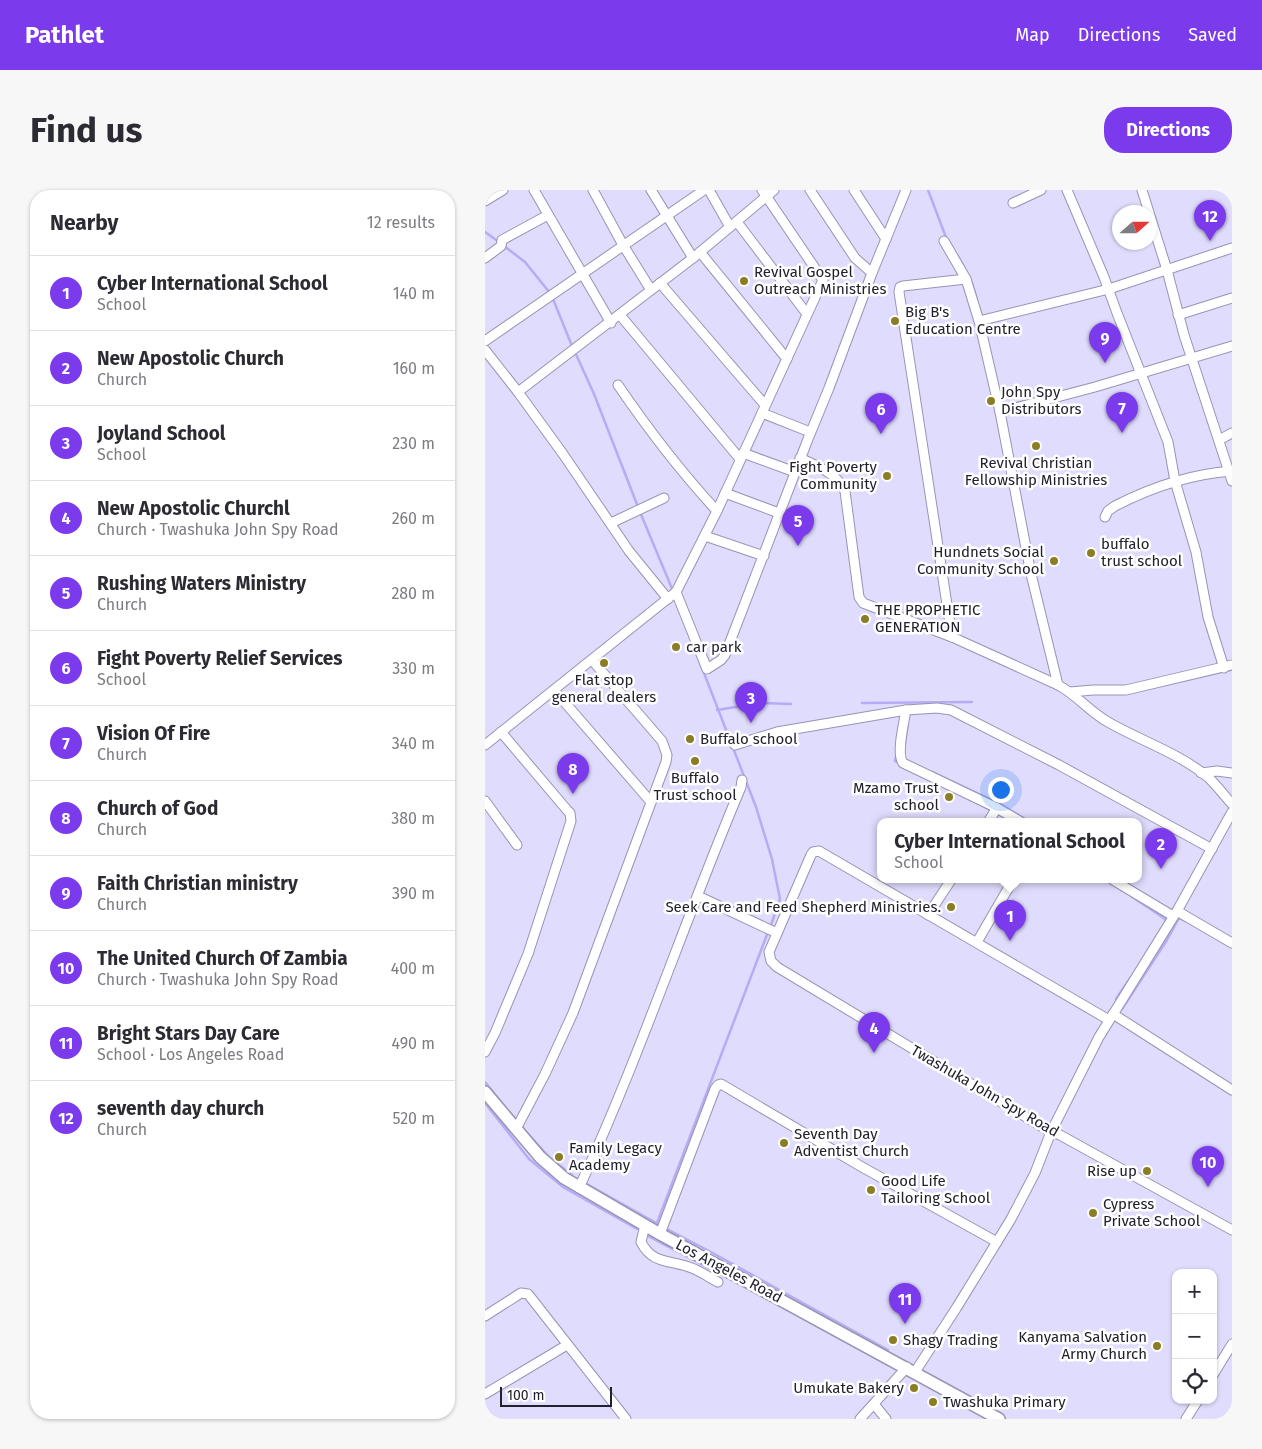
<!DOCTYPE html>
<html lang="en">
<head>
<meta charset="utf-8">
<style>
	:root { --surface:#fff; --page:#f7f7f7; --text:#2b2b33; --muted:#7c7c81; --line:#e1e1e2; --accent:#7c3aed }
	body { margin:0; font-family:"Fira Sans",sans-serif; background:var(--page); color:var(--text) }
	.controls { position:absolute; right:15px; bottom:15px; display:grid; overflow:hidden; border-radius:10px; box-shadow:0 1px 4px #0004 }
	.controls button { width:45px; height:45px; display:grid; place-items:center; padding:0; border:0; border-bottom:1px solid var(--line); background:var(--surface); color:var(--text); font:25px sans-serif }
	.compass { position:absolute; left:627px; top:15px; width:45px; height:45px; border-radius:50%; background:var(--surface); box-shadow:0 1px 4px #0004; rotate:69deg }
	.scale { position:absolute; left:15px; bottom:12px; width:112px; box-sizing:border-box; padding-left:5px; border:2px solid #22202d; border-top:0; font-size:14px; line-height:18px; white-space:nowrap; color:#22202d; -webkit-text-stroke:4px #fff; paint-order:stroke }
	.you { position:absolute; left:515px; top:599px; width:18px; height:18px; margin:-12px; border:4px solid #fff; border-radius:50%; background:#1a73e8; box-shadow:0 0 0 8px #1a73e833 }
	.badge { display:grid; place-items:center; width:32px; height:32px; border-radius:50%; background:var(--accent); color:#fff; font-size:16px; font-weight:700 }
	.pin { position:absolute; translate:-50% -41px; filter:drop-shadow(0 1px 2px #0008) }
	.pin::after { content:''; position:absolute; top:26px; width:18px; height:15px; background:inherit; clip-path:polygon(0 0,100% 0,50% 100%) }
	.popup { position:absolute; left:392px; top:628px; width:265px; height:65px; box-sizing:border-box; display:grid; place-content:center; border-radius:10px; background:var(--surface); filter:drop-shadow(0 1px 4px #0005); font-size:16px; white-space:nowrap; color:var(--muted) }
	.popup b { font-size:19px; color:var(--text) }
	.popup::after { content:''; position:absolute; left:50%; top:100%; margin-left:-10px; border:10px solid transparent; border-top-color:var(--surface) }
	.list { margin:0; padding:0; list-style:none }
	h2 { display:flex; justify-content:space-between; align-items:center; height:65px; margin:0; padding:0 20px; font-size:21px }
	h2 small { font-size:16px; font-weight:400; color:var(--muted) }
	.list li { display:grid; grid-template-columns:32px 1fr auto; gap:15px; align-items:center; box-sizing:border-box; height:75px; padding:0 20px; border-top:1px solid var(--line) }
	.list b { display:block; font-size:19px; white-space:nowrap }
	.list p { margin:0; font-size:16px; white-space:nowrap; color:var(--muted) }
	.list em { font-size:16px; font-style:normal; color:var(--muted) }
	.icon { flex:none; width:28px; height:28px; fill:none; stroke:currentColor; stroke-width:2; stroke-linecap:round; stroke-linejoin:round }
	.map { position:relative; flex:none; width:747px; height:1229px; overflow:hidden; border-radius:20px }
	header { display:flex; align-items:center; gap:30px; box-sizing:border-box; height:70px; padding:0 25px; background:var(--accent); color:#fff }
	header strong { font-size:24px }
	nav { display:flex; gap:28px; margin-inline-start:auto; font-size:18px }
	.intro { display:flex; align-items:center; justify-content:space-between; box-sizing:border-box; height:120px; padding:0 30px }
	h1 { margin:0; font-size:35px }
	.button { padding:12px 22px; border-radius:20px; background:var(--accent); color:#fff; font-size:18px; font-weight:700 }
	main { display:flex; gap:30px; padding:0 30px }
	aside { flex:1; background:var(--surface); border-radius:20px; box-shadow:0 1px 4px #0004 }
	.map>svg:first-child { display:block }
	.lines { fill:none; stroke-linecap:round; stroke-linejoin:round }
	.stream { stroke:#b6acf5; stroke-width:2.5 }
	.minor-casing { stroke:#9794b4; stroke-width:11 }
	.major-casing { stroke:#9794b4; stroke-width:14 }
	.minor { stroke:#fff; stroke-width:9 }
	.major { stroke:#fff; stroke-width:11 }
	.poi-dot { fill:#8b7d23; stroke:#fff; stroke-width:2 }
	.labels { text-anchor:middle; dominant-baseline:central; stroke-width:5; stroke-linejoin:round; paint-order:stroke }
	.poi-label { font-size:15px; fill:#22202d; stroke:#fff; text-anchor:start }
	.street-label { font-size:15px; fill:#22202d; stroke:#fff }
</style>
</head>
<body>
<header>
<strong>Pathlet</strong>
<nav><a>Map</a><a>Directions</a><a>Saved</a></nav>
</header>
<div class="intro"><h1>Find us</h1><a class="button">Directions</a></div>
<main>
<aside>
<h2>Nearby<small>12 results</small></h2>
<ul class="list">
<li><span class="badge">1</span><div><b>Cyber International School</b><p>School</p></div><em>140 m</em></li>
<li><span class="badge">2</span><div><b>New Apostolic Church</b><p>Church</p></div><em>160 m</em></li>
<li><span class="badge">3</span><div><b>Joyland School</b><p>School</p></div><em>230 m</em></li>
<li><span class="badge">4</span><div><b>New Apostolic Churchl</b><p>Church · Twashuka John Spy Road</p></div><em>260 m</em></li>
<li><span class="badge">5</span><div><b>Rushing Waters Ministry</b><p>Church</p></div><em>280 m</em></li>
<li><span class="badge">6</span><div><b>Fight Poverty Relief Services</b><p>School</p></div><em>330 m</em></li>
<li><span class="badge">7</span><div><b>Vision Of Fire</b><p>Church</p></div><em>340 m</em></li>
<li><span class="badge">8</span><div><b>Church of God</b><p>Church</p></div><em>380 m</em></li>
<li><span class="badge">9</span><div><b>Faith Christian ministry</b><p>Church</p></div><em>390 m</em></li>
<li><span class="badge">10</span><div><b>The United Church Of Zambia</b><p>Church · Twashuka John Spy Road</p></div><em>400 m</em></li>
<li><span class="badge">11</span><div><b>Bright Stars Day Care</b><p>School · Los Angeles Road</p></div><em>490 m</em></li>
<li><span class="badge">12</span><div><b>seventh day church</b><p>Church</p></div><em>520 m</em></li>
</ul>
</aside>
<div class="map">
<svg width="747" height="1229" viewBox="0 0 747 1229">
	<rect width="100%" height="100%" fill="#dfdcfe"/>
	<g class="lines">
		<g class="stream">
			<polyline points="443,0 462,50"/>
			<polyline points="0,42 14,52"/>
			<polyline points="19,56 40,72 65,103"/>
			<polyline points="472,65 479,77"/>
			<polyline points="487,93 492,110"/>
			<polyline points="68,109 87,156"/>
			<polyline points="90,162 109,204 153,317"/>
			<polyline points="514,200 520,218"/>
			<polyline points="155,322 188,401"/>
			<polyline points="212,465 271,617 287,669 295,709 286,735"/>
			<polyline points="377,513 487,512"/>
			<polyline points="232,520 276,513 306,514"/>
			<polyline points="420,553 423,534"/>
			<polyline points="412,562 410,571 415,573"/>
			<polyline points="447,582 517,615 545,632"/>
			<polyline points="486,610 507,621"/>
			<polyline points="511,623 526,632"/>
			<polyline points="646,706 680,729 681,732"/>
			<polyline points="631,809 646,787"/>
			<polyline points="637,819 682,750 694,728 700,731"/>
			<polyline points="0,892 21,918"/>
			<polyline points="0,913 44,969 78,997 152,1039"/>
			<polyline points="43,944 65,968 87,985"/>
			<polyline points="100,993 173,1034"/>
			<polyline points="172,1033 283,742"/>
			<polyline points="180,1038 224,1061 403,1160"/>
			<polyline points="163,1046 290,1113"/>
			<polyline points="323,1131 403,1175"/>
		</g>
		<defs>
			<g id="minor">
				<polyline points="49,0 126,133"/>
				<polyline points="108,0 138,55 166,100"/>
				<polyline points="166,0 208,68"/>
				<polyline points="224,0 245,37"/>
				<polyline points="325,0 370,68 387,83"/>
				<polyline points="369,0 401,49"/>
				<polyline points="582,0 619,87 632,123 683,252 690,291 711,362 723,427 739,478"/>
				<polyline points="657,0 682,80 699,145 747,291"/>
				<polyline points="0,11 18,0"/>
				<polyline points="528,13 556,0"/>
				<polyline points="252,32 322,124"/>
				<path d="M459 51 481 89 494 131 515 222 546 384 573 495C592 505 605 522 623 532 656 551 694 563 724 588 732 596 739 605 747 614"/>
				<polyline points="215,62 302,169"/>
				<polyline points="0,68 16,56 17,50 63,25"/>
				<polyline points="175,93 280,215"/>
				<polyline points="135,125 255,269"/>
				<polyline points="693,125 747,108"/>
				<polyline points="494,131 624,99 747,58"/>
				<polyline points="0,151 219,0"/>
				<polyline points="0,160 33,202 78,264 144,361 183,409"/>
				<path d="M133 195C163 239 196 282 232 321"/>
				<polyline points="33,202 208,68 289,0"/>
				<polyline points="515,222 610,197 747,156"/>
				<polyline points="277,223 325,242"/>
				<polyline points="734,250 747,243"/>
				<polyline points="258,263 310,282"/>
				<path d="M315 268C332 276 352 283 360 301L374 407 378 413 467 447 573 495"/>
				<polyline points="240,303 294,323"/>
				<path d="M620 327 623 321 630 316C667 297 706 284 747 281"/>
				<polyline points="126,333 179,308"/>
				<polyline points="220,346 279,366"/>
				<polyline points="191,402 222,479 236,470 240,465 323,249 344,198 387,83 421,0"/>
				<polyline points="467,447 414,102 415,97 418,96 481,89"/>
				<polyline points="69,500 166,612"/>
				<polyline points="585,502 608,500 641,500 747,475"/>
				<polyline points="0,555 191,402 232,321 338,90 277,0"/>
				<polyline points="250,555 292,542 421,520"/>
				<polyline points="716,583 732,581 747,583"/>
				<polyline points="0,611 32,655"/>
				<polyline points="503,632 512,618"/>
				<path d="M536 632 512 618 418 573C411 563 419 533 421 520L452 518 466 520 574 575 727 659"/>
				<polyline points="628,690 688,726"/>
				<polyline points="213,706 292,743"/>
				<polyline points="692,721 747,753"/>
				<polyline points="443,725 466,690"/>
				<polyline points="492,752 528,690"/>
				<polyline points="628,824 747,900"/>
				<polyline points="624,830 334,661 328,662 326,665 284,762 286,771 292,777 566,942 575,945 747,1040"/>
				<polyline points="0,862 10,843 43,764 86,631 85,623 82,620 16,542"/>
				<polyline points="31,939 60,884 88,823 181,572 182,565 177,551 107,470"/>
				<path d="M94 998C155 867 200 729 256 597L257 590"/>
				<path d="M160 1035 156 1052C167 1074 184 1070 204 1077 214 1080 223 1087 233 1092"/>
				<polyline points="175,1044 230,899 233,895 236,894 377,977 512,1052"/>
				<polyline points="0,1126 36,1103 43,1104 141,1229"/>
				<polyline points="430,1182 472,1117 526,1029 550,983 566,942 614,847 692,721 747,622"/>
				<polyline points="728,1185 747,1154"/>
				<polyline points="0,1204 82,1155"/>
				<polyline points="389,1214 401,1229"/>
				<polyline points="375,1229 422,1177"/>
				<polyline points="701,1229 713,1210"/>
			</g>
			<polyline id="major" points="0,902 55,967 79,988 175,1044 514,1229"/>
		</defs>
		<use href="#minor" class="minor-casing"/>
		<use href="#major" class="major-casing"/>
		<use href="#minor" class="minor"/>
		<use href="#major" class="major"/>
	</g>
	<g class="poi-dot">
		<circle cx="259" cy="91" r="5"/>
		<circle cx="410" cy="131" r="5"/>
		<circle cx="506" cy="211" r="5"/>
		<circle cx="551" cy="256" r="5"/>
		<circle cx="402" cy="286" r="5"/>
		<circle cx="606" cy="363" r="5"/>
		<circle cx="569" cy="371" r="5"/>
		<circle cx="380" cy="429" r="5"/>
		<circle cx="191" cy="457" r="5"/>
		<circle cx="119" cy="473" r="5"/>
		<circle cx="205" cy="549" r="5"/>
		<circle cx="210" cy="571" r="5"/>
		<circle cx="464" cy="607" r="5"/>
		<circle cx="466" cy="717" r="5"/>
		<circle cx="299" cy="953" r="5"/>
		<circle cx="74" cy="967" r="5"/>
		<circle cx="662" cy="981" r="5"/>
		<circle cx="386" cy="1000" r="5"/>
		<circle cx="608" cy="1023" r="5"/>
		<circle cx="408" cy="1150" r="5"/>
		<circle cx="672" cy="1156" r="5"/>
		<circle cx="429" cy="1198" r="5"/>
		<circle cx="448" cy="1212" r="5"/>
	</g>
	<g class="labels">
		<g class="poi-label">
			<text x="269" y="82">Revival Gospel<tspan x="269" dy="17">Outreach Ministries</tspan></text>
			<text x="420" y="122">Big B's<tspan x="420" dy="17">Education Centre</tspan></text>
			<text x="516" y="202">John Spy<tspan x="516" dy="17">Distributors</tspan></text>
			<text x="551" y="273" text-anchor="middle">Revival Christian<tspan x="551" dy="17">Fellowship Ministries</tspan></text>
			<text x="392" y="277" text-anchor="end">Fight Poverty<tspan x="392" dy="17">Community</tspan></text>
			<text x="616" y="354">buffalo<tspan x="616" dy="17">trust school</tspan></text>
			<text x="559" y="362" text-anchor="end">Hundnets Social<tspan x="559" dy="17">Community School</tspan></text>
			<text x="390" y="420">THE PROPHETIC<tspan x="390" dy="17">GENERATION</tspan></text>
			<text x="201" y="457">car park</text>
			<text x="119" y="490" text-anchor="middle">Flat stop<tspan x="119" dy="17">general dealers</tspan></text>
			<text x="215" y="549">Buffalo school</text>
			<text x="210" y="588" text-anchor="middle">Buffalo<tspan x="210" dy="17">Trust school</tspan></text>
			<text x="454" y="598" text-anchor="end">Mzamo Trust<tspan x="454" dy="17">school</tspan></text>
			<text x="456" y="717" text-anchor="end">Seek Care and Feed Shepherd Ministries.</text>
			<text x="309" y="944">Seventh Day<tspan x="309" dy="17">Adventist Church</tspan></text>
			<text x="84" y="958">Family Legacy<tspan x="84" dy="17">Academy</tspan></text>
			<text x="652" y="981" text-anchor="end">Rise up</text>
			<text x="396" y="991">Good Life<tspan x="396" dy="17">Tailoring School</tspan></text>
			<text x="618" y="1014">Cypress<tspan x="618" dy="17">Private School</tspan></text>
			<text x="662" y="1147" text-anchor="end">Kanyama Salvation<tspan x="662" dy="17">Army Church</tspan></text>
			<text x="418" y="1150">Shagy Trading</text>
			<text x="419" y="1198" text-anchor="end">Umukate Bakery</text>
			<text x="458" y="1212">Twashuka Primary</text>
		</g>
		<g class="street-label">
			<text transform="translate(500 901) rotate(30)">Twashuka John Spy Road</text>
			<text transform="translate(244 1081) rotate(28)">Los Angeles Road</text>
		</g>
	</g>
</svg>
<div class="controls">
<button>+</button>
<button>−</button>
<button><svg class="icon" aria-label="locate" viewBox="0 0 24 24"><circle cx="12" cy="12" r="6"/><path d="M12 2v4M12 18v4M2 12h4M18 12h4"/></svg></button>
</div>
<svg class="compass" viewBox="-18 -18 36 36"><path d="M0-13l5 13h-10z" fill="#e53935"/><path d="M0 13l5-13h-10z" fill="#7c7c81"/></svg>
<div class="scale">100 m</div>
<div class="you"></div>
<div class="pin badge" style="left:525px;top:751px">1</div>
<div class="popup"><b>Cyber International School</b>School</div>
<div class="pin badge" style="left:676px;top:679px">2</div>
<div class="pin badge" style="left:266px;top:533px">3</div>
<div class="pin badge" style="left:389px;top:863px">4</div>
<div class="pin badge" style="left:313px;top:356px">5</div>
<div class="pin badge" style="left:396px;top:244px">6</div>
<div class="pin badge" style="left:637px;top:243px">7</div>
<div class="pin badge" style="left:88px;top:604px">8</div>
<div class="pin badge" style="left:620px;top:173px">9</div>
<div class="pin badge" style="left:723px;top:997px">10</div>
<div class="pin badge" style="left:420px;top:1134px">11</div>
<div class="pin badge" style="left:725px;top:51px">12</div>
</div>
</main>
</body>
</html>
